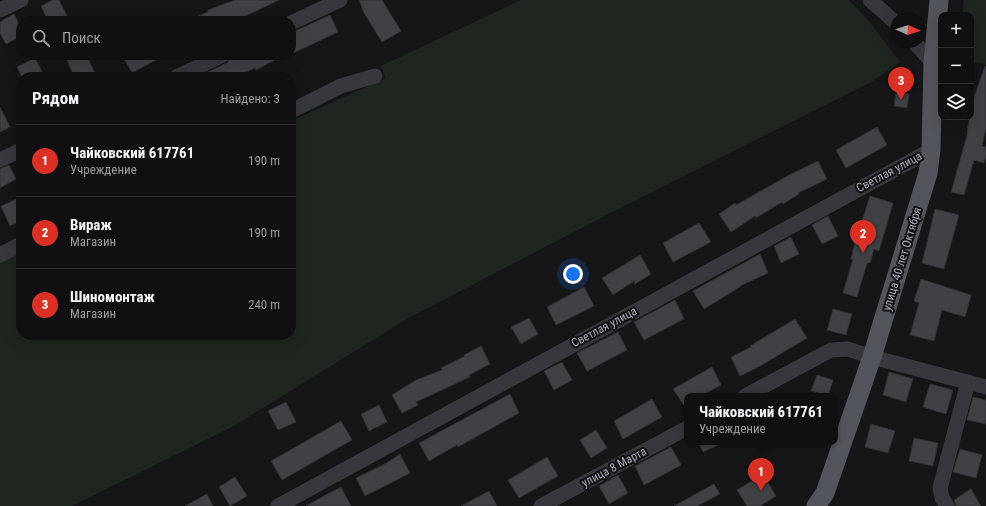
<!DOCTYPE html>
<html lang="ru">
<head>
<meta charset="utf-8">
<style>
	:root { --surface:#101012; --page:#1e1e20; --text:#f1f3f6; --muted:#9c9d9f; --line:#303032; --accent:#d93025 }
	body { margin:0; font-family:"Roboto Condensed",sans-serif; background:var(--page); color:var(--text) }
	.controls { position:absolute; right:12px; top:12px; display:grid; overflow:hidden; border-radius:8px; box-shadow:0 4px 16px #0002 }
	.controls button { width:36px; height:36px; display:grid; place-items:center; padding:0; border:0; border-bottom:1px solid var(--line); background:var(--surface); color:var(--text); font:20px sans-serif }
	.compass { position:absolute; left:890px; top:12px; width:36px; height:36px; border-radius:50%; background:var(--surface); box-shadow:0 4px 16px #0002; rotate:93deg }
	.you { position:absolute; left:573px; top:274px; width:14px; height:14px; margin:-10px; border:3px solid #fff; border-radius:50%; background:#1a73e8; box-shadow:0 0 0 6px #1a73e833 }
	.badge { display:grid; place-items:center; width:26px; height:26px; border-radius:50%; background:var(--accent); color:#fff; font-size:13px; font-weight:700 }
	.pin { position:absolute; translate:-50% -33px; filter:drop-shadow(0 1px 2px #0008) }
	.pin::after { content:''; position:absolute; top:21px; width:14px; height:12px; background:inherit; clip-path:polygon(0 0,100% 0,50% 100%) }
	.popup { position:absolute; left:684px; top:393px; width:154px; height:52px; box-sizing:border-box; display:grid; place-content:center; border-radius:8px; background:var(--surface); filter:drop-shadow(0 1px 3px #0005); font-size:13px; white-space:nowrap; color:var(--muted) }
	.popup b { font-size:15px; color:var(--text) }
	.popup::after { content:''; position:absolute; left:50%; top:100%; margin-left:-8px; border:8px solid transparent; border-top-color:var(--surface) }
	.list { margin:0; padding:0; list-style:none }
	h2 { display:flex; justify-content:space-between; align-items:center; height:52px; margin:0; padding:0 16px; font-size:17px }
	h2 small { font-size:13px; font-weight:400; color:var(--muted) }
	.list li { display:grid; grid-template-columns:26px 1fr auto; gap:12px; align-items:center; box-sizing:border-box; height:72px; padding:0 16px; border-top:1px solid var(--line) }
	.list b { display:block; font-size:15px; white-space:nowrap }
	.list p { margin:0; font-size:13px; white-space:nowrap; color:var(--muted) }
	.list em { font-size:13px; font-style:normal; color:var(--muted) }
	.icon { flex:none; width:22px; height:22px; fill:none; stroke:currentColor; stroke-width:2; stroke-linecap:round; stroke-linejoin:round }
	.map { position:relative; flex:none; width:986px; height:506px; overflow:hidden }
	.search { position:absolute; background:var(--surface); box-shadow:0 4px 16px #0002; left:16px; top:16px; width:280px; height:44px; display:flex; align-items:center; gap:10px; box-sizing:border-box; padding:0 14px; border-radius:16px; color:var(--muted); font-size:15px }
	.panel { position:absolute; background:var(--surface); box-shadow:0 4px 16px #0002; left:16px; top:72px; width:280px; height:268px; border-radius:16px }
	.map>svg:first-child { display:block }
	.green { fill:#1e261f }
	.building { fill:#404145; stroke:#303034 }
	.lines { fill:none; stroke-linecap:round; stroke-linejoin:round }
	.minor { stroke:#37383d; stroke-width:15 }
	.major { stroke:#53555c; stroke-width:19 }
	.labels { text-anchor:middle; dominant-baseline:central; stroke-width:4; stroke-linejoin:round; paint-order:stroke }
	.street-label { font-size:12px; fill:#a8adb8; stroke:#111113 }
</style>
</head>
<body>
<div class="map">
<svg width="986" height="506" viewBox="0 0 986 506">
	<rect width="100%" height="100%" fill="#161618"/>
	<g class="green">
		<polygon points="521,0 849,0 868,20 900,62 873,81 618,209 405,320 232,427 72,506 0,506 0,259 21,248 21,335 291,335 291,121 386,78 381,66"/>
		<polygon points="964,0 986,0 986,65 971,61 971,15 962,15"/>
	</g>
	<g class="building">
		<polygon points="53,0 59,0 67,16 57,21 48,21 41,6"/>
		<polygon points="235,0 279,0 235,21 187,21 208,12 208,10"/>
		<polygon points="359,0 382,0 401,31 382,42 364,13"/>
		<polygon points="14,14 21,28 21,36 6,44 0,33 0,22"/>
		<polygon points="330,15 338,32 291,54 291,33"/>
		<polygon points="65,55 86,55 97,77 74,77"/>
		<polygon points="122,55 168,55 150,63 132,73"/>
		<polygon points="284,55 256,70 255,68 236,77 197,77 227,63 233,55"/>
		<polygon points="35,58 45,77 22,77 17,67"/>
		<polygon points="985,66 986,66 986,128 982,146 986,147 986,156 984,163 974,160 964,195 951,192 968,132 967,132 973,100"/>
		<polygon points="896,92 909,94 907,108 894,106"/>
		<polygon points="0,107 10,127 0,132"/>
		<polygon points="877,127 887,145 846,168 836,150"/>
		<polygon points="818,161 827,179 798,193 799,194 783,204 782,202 756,218 755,216 731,232 719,214 735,203 736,205 791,174"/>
		<polygon points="9,165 16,179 0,188 0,169"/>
		<polygon points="870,196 893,203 879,251 874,249 870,263 867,263 857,297 843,293 853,259 851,259 854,246"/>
		<polygon points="21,197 21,221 10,226 1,206"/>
		<polygon points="935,209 959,215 944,269 922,263"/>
		<polygon points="828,216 838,236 822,244 812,225"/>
		<polygon points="699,223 711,242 673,262 663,243"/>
		<polygon points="791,237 799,254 781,263 774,246"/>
		<polygon points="760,254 768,273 740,286 740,287 704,309 693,291"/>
		<polygon points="640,255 651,274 635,284 634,281 613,295 602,278"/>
		<polygon points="921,279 971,295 965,317 942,310 934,341 910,335 919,303 914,301"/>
		<polygon points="584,287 594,306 556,325 547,307"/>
		<polygon points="675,300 684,319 644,340 634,322"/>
		<polygon points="833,309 852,314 846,335 827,330"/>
		<polygon points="529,318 538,334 521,344 511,327"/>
		<polygon points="795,319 807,338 762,365 740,376 731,357 751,347 750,346"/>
		<polygon points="618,332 627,350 587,371 577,353"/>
		<polygon points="481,346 490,364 469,375 470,377 416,402 418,405 402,413 392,395 416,380 442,370 441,368 465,356 464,355"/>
		<polygon points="562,362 572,380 554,390 544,371"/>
		<polygon points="712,367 721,385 701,396 687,396 687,410 673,389"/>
		<polygon points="889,372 913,379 906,402 883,395"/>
		<polygon points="817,375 833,380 828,396 811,391"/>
		<polygon points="930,384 953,390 946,414 923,407"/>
		<polygon points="510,394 519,413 458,447 457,445 429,461 419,443"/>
		<polygon points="973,397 986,400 986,424 967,420"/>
		<polygon points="652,399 662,417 623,439 614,421"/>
		<polygon points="286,402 296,422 278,430 268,411"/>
		<polygon points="379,405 387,422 369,431 361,414"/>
		<polygon points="341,421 352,440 282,480 271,461"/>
		<polygon points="871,424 895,431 888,453 865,447"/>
		<polygon points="596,430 607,448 591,458 580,440"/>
		<polygon points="914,438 938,443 933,466 909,461"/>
		<polygon points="698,442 725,442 703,452"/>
		<polygon points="671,447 681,465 644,485 635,466"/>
		<polygon points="960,449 982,455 976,478 953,472"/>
		<polygon points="400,454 410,473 365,496 356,478 385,464"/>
		<polygon points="547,457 558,476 519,498 508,480"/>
		<polygon points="763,474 776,496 760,506 747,506 737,490"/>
		<polygon points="618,475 628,493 609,504 599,486"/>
		<polygon points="235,477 247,496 230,506 219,487"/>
		<polygon points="714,484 720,494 697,506 674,506"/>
		<polygon points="341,487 351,506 306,506 322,497"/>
		<polygon points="971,489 981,506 956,506 954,500"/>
		<polygon points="489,491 497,506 461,506"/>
		<polygon points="207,494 213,506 185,506"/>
	</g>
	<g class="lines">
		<g class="minor">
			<polyline points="870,0 896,23"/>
			<polyline points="0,10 21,0"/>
			<polyline points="291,23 340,0"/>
			<polyline points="914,42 933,63"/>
			<polyline points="176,77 223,55"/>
			<polyline points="291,111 341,86 375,76"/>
			<polyline points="0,160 21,150"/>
			<polyline points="0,255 21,244"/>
			<polyline points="745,396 831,350 848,349 872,357 986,387"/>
			<polyline points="278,506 931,150"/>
			<polyline points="541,506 687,428"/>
			<polyline points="947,506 942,498 940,488 968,382"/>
		</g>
		<polyline class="major" points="816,506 825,493 872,357 928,173 931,150 933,63 939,0"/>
	</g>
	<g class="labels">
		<g class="street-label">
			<text transform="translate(889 172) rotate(-28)">Светлая улица</text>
			<text transform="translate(902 259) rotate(-73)">улица 40 лет Октября</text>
			<text transform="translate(604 327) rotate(-28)">Светлая улица</text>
			<text transform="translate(614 467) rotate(-28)">улица 8 Марта</text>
		</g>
	</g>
</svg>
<div class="controls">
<button>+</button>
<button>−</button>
<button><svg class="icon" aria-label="layers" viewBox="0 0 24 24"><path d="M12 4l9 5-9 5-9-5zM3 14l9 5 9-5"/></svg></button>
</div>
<svg class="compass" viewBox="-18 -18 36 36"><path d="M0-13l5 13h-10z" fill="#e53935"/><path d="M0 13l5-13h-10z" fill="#9c9d9f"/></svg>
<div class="you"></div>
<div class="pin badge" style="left:761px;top:491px">1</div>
<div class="popup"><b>Чайковский 617761</b>Учреждение</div>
<div class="pin badge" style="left:863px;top:253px">2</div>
<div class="pin badge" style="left:901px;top:100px">3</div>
<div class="search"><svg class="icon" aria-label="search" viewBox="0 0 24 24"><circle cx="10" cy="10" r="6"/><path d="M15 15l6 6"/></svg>Поиск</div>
<section class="panel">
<h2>Рядом<small>Найдено: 3</small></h2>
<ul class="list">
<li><span class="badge">1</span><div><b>Чайковский 617761</b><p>Учреждение</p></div><em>190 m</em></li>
<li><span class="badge">2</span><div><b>Вираж</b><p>Магазин</p></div><em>190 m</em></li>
<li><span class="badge">3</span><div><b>Шиномонтаж</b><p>Магазин</p></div><em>240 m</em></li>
</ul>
</section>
</div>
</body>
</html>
